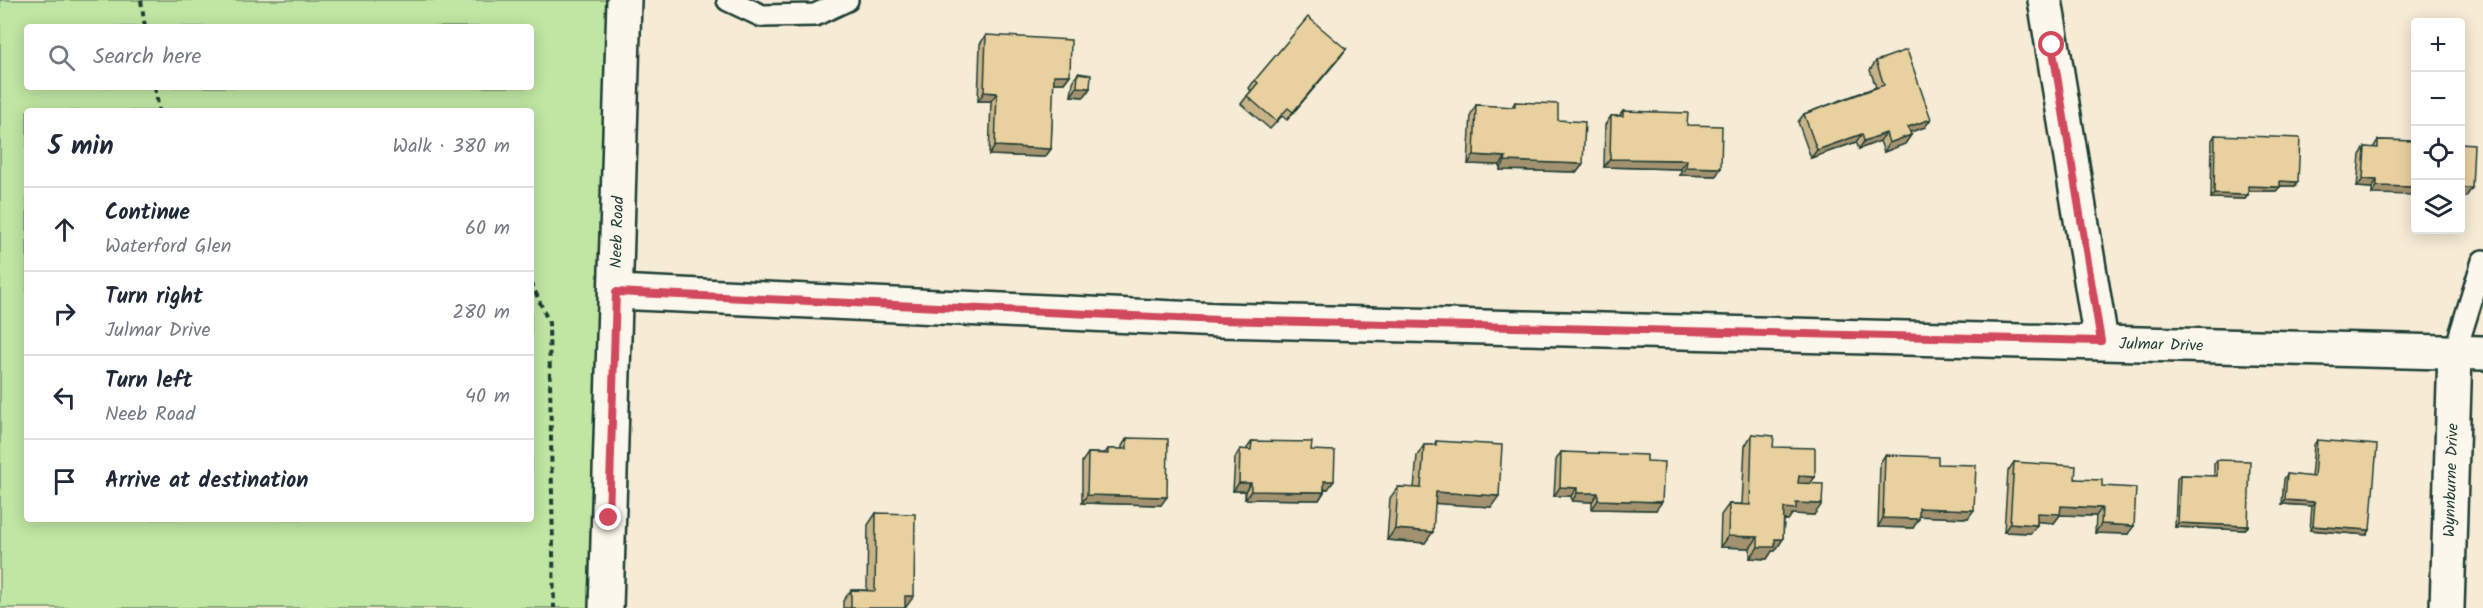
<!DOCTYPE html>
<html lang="en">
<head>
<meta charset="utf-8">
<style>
	:root { --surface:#fff; --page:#f6f6f7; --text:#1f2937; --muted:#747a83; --line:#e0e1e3 }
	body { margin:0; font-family:Kalam,sans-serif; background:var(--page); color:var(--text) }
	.controls { position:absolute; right:18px; top:18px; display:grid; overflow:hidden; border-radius:6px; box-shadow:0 3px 15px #0003 }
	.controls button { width:54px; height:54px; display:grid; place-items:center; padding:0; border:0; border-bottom:2px solid var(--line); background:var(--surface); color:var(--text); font:30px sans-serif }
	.stop { position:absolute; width:18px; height:18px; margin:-14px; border:4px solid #d1495b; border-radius:50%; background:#fff }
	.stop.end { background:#d1495b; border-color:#fff; box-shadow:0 2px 6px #0008 }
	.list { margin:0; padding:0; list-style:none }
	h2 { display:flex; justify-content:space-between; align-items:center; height:78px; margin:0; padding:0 24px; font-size:26px }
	h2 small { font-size:20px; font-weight:400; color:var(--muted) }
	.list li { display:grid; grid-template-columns:39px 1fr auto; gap:18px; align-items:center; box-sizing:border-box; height:84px; padding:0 24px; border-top:2px solid var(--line) }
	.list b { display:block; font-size:22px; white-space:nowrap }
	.list p { margin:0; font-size:20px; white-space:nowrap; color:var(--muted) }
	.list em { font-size:20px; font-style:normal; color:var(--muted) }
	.icon { flex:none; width:33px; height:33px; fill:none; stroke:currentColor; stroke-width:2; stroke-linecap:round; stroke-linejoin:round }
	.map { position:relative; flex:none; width:2483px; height:608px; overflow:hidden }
	.search { position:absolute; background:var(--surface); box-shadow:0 3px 15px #0003; left:24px; top:24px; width:510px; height:66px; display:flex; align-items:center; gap:15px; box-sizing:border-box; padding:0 21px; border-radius:6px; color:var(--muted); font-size:22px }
	.panel { position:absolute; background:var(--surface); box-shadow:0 3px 15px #0003; left:24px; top:108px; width:510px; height:414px; border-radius:6px }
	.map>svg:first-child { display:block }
	.green { fill:#bfe6a2; stroke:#6f926b; stroke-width:1.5; fill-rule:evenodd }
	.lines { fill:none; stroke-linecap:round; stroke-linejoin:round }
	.service-casing { stroke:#1f3d34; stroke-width:26 }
	.minor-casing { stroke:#1f3d34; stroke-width:38 }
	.tertiary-casing { stroke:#1f3d34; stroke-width:38 }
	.path { stroke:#1f3d34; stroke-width:4; stroke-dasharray:6 4.5; stroke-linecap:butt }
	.service { stroke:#fbf7ec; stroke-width:21 }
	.minor { stroke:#fbf7ec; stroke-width:33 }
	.tertiary { stroke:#fbf7ec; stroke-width:33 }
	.wall { fill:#c8b389; stroke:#1f3d34; stroke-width:1.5 }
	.shaded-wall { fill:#a3926f; stroke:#1f3d34; stroke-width:1.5 }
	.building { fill:#e9d09f; stroke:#1f3d34; stroke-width:1.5 }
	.route { stroke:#d1495b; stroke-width:8 }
	.labels { text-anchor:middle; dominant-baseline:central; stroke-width:4.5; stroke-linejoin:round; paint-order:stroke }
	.street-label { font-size:16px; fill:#1f3d34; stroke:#fbf7ec }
</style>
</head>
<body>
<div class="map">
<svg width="2483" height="608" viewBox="0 0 2483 608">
	<rect width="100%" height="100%" fill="#f6ebd5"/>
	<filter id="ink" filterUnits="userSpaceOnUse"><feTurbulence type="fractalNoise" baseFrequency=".0167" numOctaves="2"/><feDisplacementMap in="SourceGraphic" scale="12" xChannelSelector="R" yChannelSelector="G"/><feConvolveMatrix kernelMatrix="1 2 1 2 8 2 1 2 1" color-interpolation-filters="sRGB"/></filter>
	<g filter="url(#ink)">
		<path class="green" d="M0 0H624L606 608H0ZM27 27H531V87H27ZM27 111H531V519H27Z"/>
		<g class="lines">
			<defs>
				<g id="service">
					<polyline points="728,0 762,16 815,15 847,0"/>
					<polyline points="2455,352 2483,261"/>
				</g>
				<g id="minor">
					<polyline points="2045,0 2101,341"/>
					<path id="s1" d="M616 292 1219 320 2483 353"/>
					<path id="s2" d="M2447 608 2455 352"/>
				</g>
				<g id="tertiary">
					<path id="s3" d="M606 608 624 0"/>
				</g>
			</defs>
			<use href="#service" class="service-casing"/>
			<use href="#minor" class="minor-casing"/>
			<use href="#tertiary" class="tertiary-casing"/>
			<g class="path">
				<polyline points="141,0 145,27"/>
				<polyline points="155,87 159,111"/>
				<polyline points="531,282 549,323 554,608"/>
			</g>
			<use href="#service" class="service"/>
			<use href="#minor" class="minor"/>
			<use href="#tertiary" class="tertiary"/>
		</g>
		<g class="wall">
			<polygon points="986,35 1070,75 1064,83 1053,83 1051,149 1045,157 989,155 991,101 978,101 980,44"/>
			<polygon points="1346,49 1340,57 1287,120 1282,116 1270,129 1241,104 1251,91 1249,88 1255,80"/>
			<polygon points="1876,61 1925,127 1910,132 1911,135 1905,144 1884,152 1880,141 1859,149 1856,142 1811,158 1798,122 1804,114 1876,87 1870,70"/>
			<polygon points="1078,73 1090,88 1084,97 1071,96 1073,82"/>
			<polygon points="1515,102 1558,120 1583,164 1577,172 1500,170 1500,165 1468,164 1471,114 1476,105 1512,107"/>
			<polygon points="1623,111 1687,125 1716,176 1680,175 1681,169 1604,167 1605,125 1611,116 1619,116"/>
			<polygon points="2215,135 2295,186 2280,186 2276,191 2248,191 2248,195 2245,199 2211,198 2212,140"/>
			<polygon points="2378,140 2415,141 2372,194 2372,188 2357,187 2360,155 2365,147 2373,148"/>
			<polygon points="1752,434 1773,447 1815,477 1810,483 1814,515 1792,514 1788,520 1784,520 1783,539 1775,551 1772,551 1767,559 1750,558 1750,548 1720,547 1721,515 1729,504 1742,504 1745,446"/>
			<polygon points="1127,438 1161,505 1082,503 1082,462 1088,453 1105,453 1108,449 1122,449 1122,446"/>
			<polygon points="2317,440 2370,530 2367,535 2310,530 2312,506 2282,504 2284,479 2287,474 2311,477 2314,445"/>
			<polygon points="1252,441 1311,450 1328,489 1324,489 1324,492 1319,500 1245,499 1245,491 1233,491 1235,458 1240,449 1246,450"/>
			<polygon points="1436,441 1491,507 1435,503 1425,543 1387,540 1390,498 1398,487 1414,488 1417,456 1424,445 1434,445"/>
			<polygon points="1561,452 1647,461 1656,510 1592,509 1592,502 1572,501 1571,496 1554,496 1556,460"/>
			<polygon points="1885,455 1938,464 1968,518 1919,516 1913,528 1878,527 1880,463"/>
			<polygon points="2217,460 2248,526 2245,530 2175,527 2177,479 2180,475 2214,476 2214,464"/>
			<polygon points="2014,462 2102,486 2128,534 2095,533 2096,516 2060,515 2054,523 2037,521 2037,525 2031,533 2004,532 2008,471"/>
			<polygon points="876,513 906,607 905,608 843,608 843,601 851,590 867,590 868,525"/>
		</g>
		<g class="shaded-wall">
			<polygon points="1346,49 1340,57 1287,120 1293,112"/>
			<polygon points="1054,75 1070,75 1064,83 1048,83"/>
			<polygon points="1077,87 1090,88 1084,97 1071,96"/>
			<polygon points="984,92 997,93 991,101 978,101"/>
			<polygon points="1931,119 1925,127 1902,135 1908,127"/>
			<polygon points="1886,133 1880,141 1859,149 1864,141"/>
			<polygon points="1862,134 1856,142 1811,158 1817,150"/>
			<polygon points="1911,135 1905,144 1884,152 1889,143"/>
			<polygon points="995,146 1051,149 1045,157 989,155"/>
			<polygon points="1474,155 1506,157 1500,165 1468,164"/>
			<polygon points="1610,159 1687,160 1681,169 1604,167"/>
			<polygon points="1505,161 1583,164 1577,172 1500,170"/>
			<polygon points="1686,167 1721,168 1716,176 1680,175"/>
			<polygon points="2363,179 2377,180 2372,188 2357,187"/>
			<polygon points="2280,181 2298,182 2295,186 2277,186"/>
			<polygon points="2248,186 2280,187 2276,191 2245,191"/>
			<polygon points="2377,186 2415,187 2415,195 2372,194"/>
			<polygon points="2460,188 2472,188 2466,197 2460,196"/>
			<polygon points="2214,194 2248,195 2245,199 2211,198"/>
			<polygon points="1799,476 1815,477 1807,488 1791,487"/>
			<polygon points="1324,481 1334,481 1328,489 1319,489"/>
			<polygon points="1239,483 1251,483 1245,491 1233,491"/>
			<polygon points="1560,487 1577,488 1571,496 1554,496"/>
			<polygon points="1251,491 1324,492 1319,500 1245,499"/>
			<polygon points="1436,492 1499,496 1491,507 1428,503"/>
			<polygon points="1577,493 1598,493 1592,502 1572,501"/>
			<polygon points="1087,495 1167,497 1161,505 1082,503"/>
			<polygon points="1598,500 1662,502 1656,510 1592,509"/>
			<polygon points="2285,500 2315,502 2312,506 2282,504"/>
			<polygon points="1796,503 1822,504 1814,515 1792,514 1788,520 1776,519 1784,508"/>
			<polygon points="2061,506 2102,508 2096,516 2060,515 2054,523 2031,521 2037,513"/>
			<polygon points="1919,508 1974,510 1968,518 1913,516"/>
			<polygon points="1883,518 1919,519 1913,528 1878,527"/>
			<polygon points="2010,523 2037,525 2031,533 2004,532"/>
			<polygon points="2178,523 2248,526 2245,530 2175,527"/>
			<polygon points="2101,524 2134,526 2128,534 2095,533"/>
			<polygon points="2313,526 2370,530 2367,535 2310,530"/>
			<polygon points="1395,529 1433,532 1425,543 1387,540"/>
			<polygon points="1728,536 1758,537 1750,548 1720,547"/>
			<polygon points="1775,539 1783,539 1775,551 1772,551 1767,559 1750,558 1758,547"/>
			<polygon points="905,596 914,596 906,607 897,607"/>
		</g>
		<g class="building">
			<polygon points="1308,17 1346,49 1293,112 1288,108 1276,121 1247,96 1258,83 1255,80"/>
			<polygon points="986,35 1071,40 1070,75 1054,75 1051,149 995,146 997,93 984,92"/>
			<polygon points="1907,50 1931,119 1908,127 1911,135 1889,143 1886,133 1864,141 1862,134 1817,150 1804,114 1884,85 1876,61"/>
			<polygon points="1078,73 1091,75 1090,88 1077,87"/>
			<polygon points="1515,102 1558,104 1558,120 1585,122 1583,164 1505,161 1506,157 1474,155 1476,105 1515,107"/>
			<polygon points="1623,111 1688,113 1687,125 1722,126 1721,168 1686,167 1687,160 1610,159 1611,116 1623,116"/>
			<polygon points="2215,135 2300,138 2298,182 2280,181 2280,187 2248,186 2248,195 2214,194"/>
			<polygon points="2378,140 2415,141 2415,187 2377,186 2377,180 2363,179 2365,147 2378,148"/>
			<polygon points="2460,143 2474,144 2472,188 2460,188"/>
			<polygon points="1752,434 1774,436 1773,447 1815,448 1815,477 1799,476 1798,483 1823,484 1822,504 1796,503 1796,509 1784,508 1783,539 1775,539 1775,547 1758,547 1758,537 1728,536 1729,504 1750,505"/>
			<polygon points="1127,438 1168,439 1167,497 1087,495 1088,453 1108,454 1108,449 1127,449"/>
			<polygon points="2317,440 2377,445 2370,530 2313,526 2315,502 2285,500 2287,474 2314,477"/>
			<polygon points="1252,441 1312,442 1311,450 1335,451 1334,481 1324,481 1324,492 1251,491 1251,483 1239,483 1240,449 1251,450"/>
			<polygon points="1436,441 1502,445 1499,496 1436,492 1433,532 1395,529 1398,487 1421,488 1424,445 1436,445"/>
			<polygon points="1561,452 1647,455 1647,461 1664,462 1662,502 1598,500 1598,493 1577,493 1577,488 1560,487"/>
			<polygon points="1885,455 1938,457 1938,464 1976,465 1974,510 1919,508 1919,519 1883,518"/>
			<polygon points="2217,460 2250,461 2248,526 2178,523 2180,475 2217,476"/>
			<polygon points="2014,462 2076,466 2075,479 2102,480 2102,486 2136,488 2134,526 2101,524 2102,508 2061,506 2060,514 2037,513 2037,525 2010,523"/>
			<polygon points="876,513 915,514 914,596 905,596 905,608 851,608 851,590 875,591"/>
		</g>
	</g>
	<g class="lines" filter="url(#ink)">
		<polyline class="route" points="609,518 616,292 1219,320 2101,341 2052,45"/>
	</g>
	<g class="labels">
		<g class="street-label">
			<text stroke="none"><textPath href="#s3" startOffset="376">Neeb Road</textPath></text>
			<text stroke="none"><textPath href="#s1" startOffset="1546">Julmar Drive</textPath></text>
			<text stroke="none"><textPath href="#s2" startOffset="128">Wynnburne Drive</textPath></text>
		</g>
	</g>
</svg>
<div class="controls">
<button>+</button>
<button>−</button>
<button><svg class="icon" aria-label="locate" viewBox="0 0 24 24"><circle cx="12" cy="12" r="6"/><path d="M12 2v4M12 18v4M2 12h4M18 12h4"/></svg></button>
<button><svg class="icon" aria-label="layers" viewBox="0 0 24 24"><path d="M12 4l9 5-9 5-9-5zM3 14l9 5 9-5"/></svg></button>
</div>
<div class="stop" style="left:2052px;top:45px"></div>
<div class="stop end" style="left:609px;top:518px"></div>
<div class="search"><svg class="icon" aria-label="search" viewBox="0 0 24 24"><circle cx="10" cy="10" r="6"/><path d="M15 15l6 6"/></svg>Search here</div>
<section class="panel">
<h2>5 min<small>Walk · 380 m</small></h2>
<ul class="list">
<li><svg class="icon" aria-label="ahead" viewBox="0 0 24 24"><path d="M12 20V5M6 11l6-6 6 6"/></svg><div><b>Continue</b><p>Waterford Glen</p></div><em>60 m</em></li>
<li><svg class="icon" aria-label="right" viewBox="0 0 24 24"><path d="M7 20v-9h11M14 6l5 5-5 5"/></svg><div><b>Turn right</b><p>Julmar Drive</p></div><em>280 m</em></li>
<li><svg class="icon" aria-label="left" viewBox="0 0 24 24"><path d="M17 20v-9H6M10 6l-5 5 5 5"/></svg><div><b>Turn left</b><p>Neeb Road</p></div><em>40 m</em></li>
<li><svg class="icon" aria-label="arrive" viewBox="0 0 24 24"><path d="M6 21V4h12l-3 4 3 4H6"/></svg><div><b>Arrive at destination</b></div></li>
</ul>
</section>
</div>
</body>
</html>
